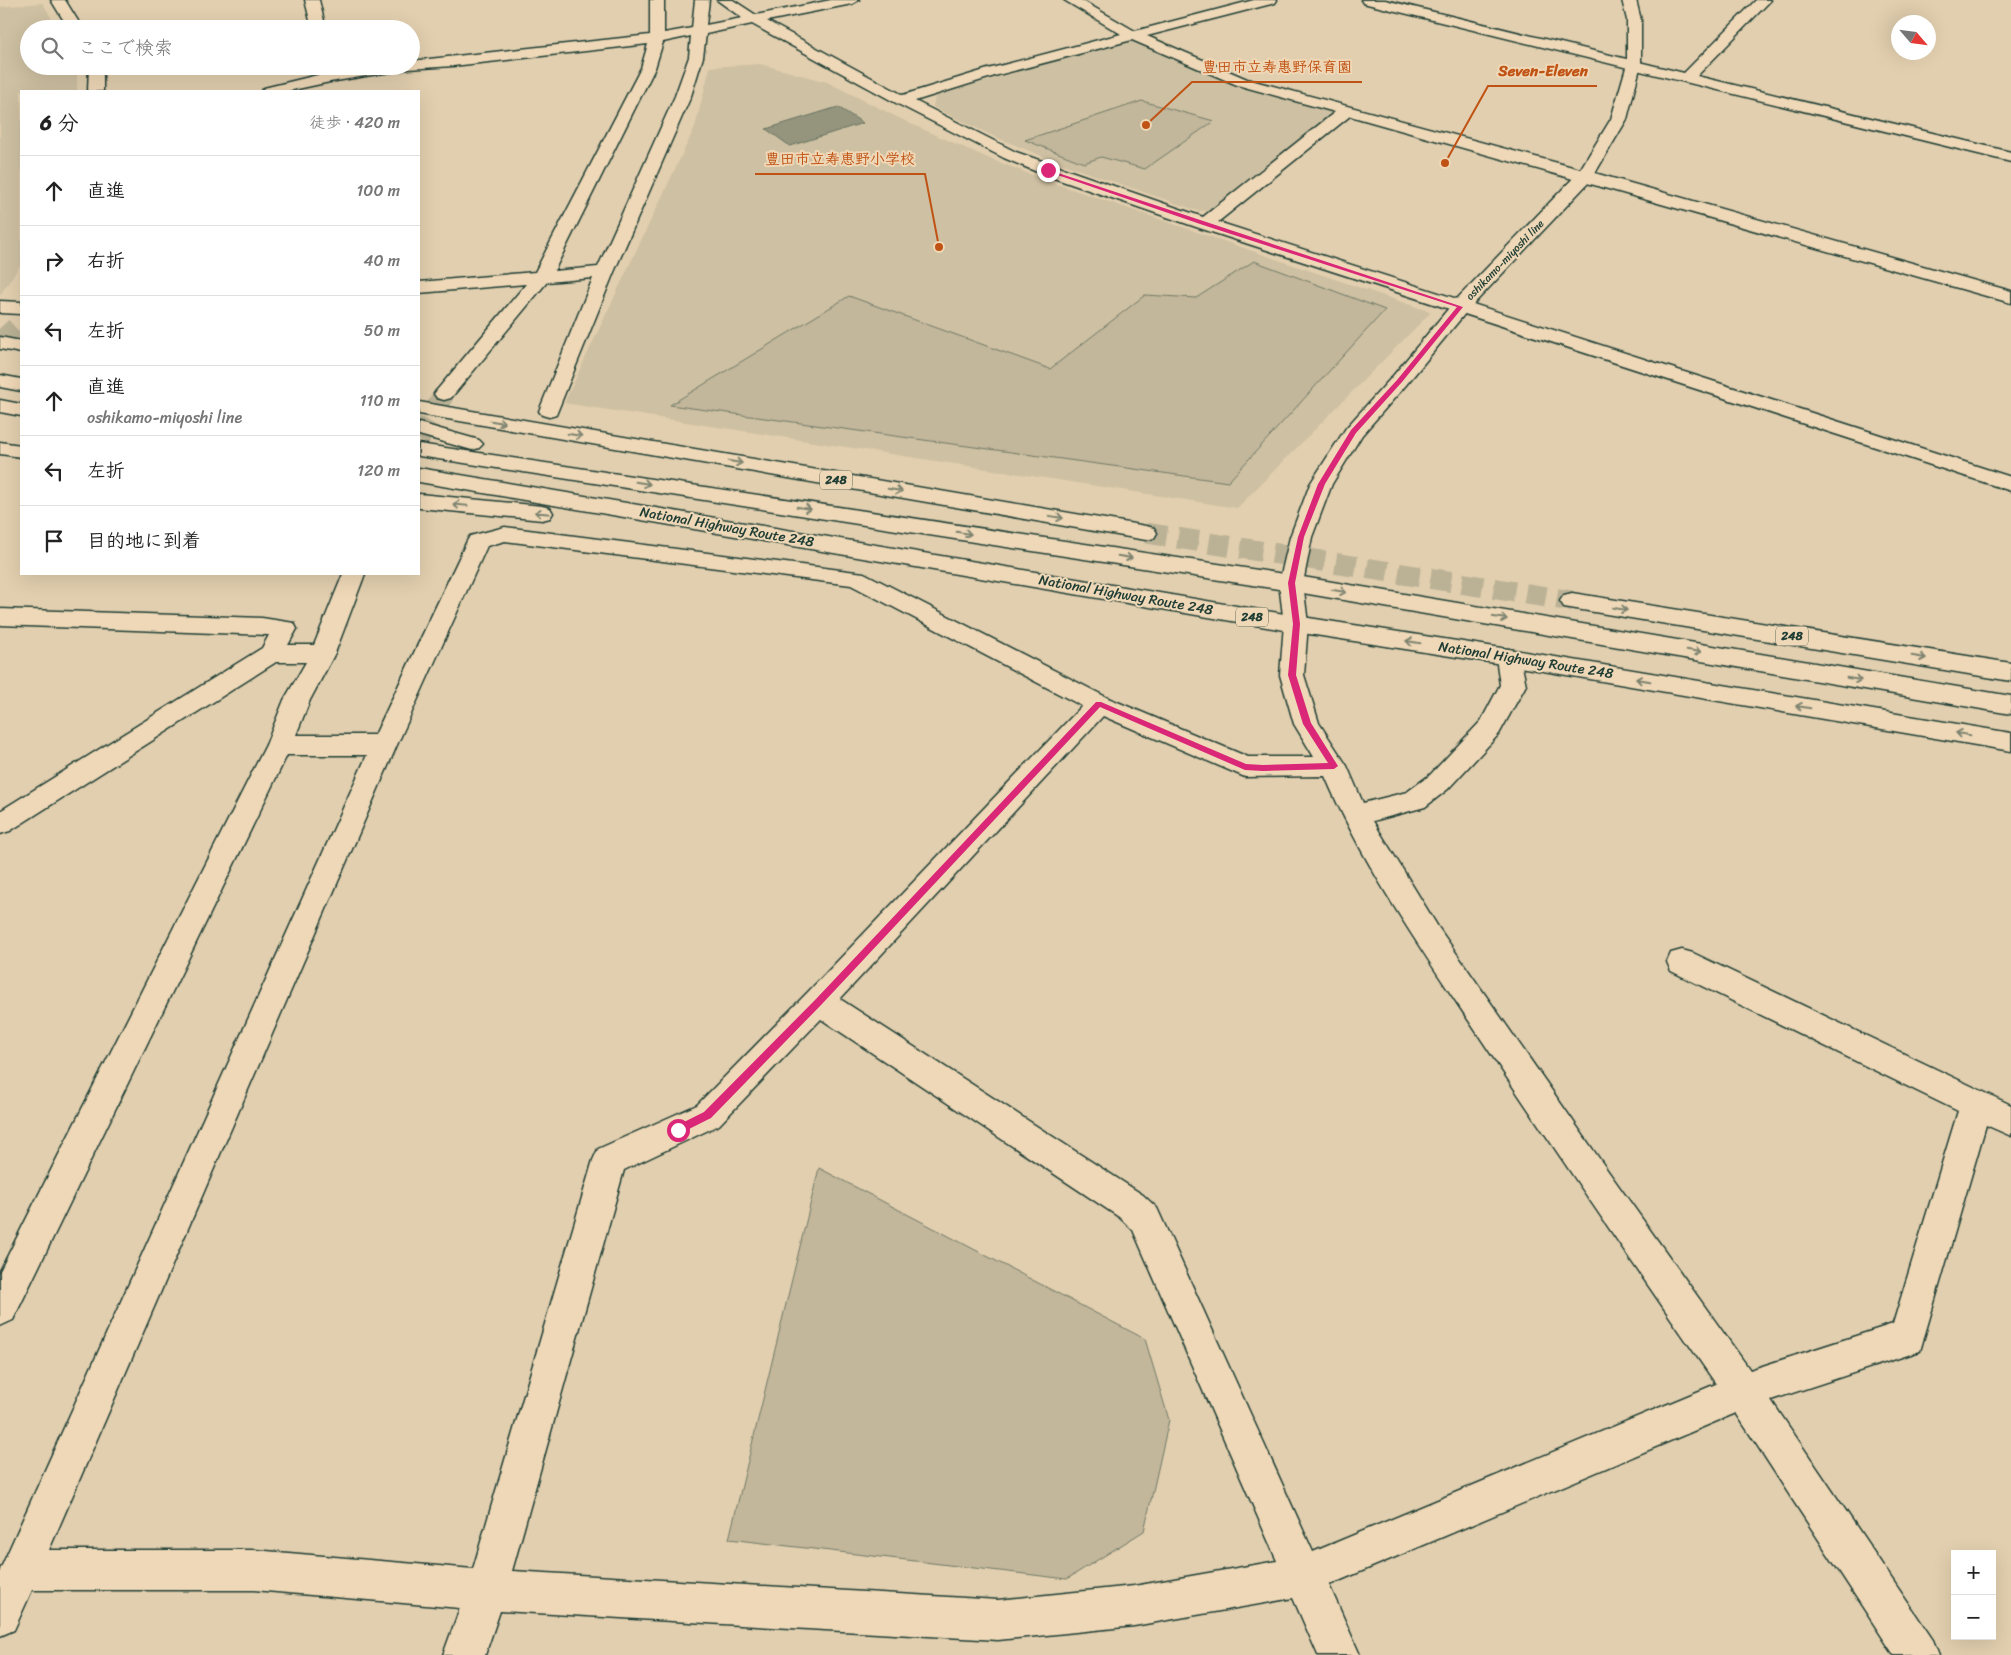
<!DOCTYPE html>
<html lang="ja">
<head>
<meta charset="utf-8">
<style>
	:root { --surface:#fff; --page:#f2f2f2; --text:#222; --muted:#767676; --line:#e0e0e0 }
	body { margin:0; font-family:Sriracha,"Klee One",sans-serif; background:var(--page); color:var(--text) }
	.controls { position:absolute; right:15px; bottom:15px; display:grid; overflow:hidden; border-radius:0px; box-shadow:0 5px 20px #0002 }
	.controls button { width:45px; height:45px; display:grid; place-items:center; padding:0; border:0; border-bottom:1px solid var(--line); background:var(--surface); color:var(--text); font:25px sans-serif }
	.compass { position:absolute; left:1891px; top:15px; width:45px; height:45px; border-radius:50%; background:var(--surface); box-shadow:0 5px 20px #0002; rotate:118deg }
	.stop { position:absolute; width:15px; height:15px; margin:-11px; border:4px solid #db2777; border-radius:50%; background:#fff }
	.stop.end { background:#db2777; border-color:#fff; box-shadow:0 1px 5px #0008 }
	.list { margin:0; padding:0; list-style:none }
	h2 { display:flex; justify-content:space-between; align-items:center; height:65px; margin:0; padding:0 20px; font-size:21px }
	h2 small { font-size:16px; font-weight:400; color:var(--muted) }
	.list li { display:grid; grid-template-columns:32px 1fr auto; gap:15px; align-items:center; box-sizing:border-box; height:70px; padding:0 20px; border-top:1px solid var(--line) }
	.list b { display:block; font-size:19px; white-space:nowrap }
	.list p { margin:0; font-size:16px; white-space:nowrap; color:var(--muted) }
	.list em { font-size:16px; font-style:normal; color:var(--muted) }
	.icon { flex:none; width:28px; height:28px; fill:none; stroke:currentColor; stroke-width:2; stroke-linecap:round; stroke-linejoin:round }
	.map { position:relative; flex:none; width:2011px; height:1655px; overflow:hidden }
	.search { position:absolute; background:var(--surface); box-shadow:0 5px 20px #0002; left:20px; top:20px; width:400px; height:55px; display:flex; align-items:center; gap:12px; box-sizing:border-box; padding:0 18px; border-radius:28px; color:var(--muted); font-size:19px }
	.panel { position:absolute; background:var(--surface); box-shadow:0 5px 20px #0002; left:20px; top:90px; width:400px; height:485px; border-radius:0px }
	.map>svg:first-child { display:block }
	.built { fill:#cec0a2 }
	.green { fill:#c2b69b; stroke:#707a68 }
	.water { fill:#95957e; stroke:#667260 }
	.lines { fill:none; stroke-linecap:round; stroke-linejoin:round }
	.minor-tunnel { stroke:#bbb296; stroke-width:21; stroke-dasharray:21 11; stroke-linecap:butt }
	.highway-tunnel { stroke:#bbb296; stroke-width:21; stroke-dasharray:21 11; stroke-linecap:butt }
	.minor-casing { stroke:#1f3d34; stroke-width:3 }
	.major-casing { stroke:#1f3d34; stroke-width:3 }
	.highway-casing { stroke:#1f3d34; stroke-width:3 }
	.minor { fill:#efd8b7; fill-rule:evenodd }
	.major { fill:#efd8b7; fill-rule:evenodd }
	.highway { fill:#efd8b7; fill-rule:evenodd }
	.oneway { stroke:#7d836f }
	.route { fill:#db2777 }
	.labels { text-anchor:middle; dominant-baseline:central; stroke-width:4; stroke-linejoin:round; paint-order:stroke }
	.far-street-label { font-size:11px; fill:#1f3d34; stroke:#efd8b7 }
	.shield { fill:#efd8b7; stroke:#5d6c5b; stroke-width:1 }
	.shield-label { font-size:12px; font-weight:bold; fill:#1f3d34 }
	.street-label { font-size:14px; fill:#1f3d34; stroke:#efd8b7 }
	.leader { fill:none; stroke:#c05314; stroke-width:2 }
	.callout-dot { fill:#c05314; stroke:#efd8b7; stroke-width:2 }
	.callout-label { font-size:15px; text-anchor:middle; font-weight:bold; fill:#c05314; stroke:#efd8b7; stroke-width:4; stroke-linejoin:round; paint-order:stroke }
</style>
</head>
<body>
<div class="map">
<svg width="2011" height="1655" viewBox="0 0 2011 1655">
	<rect width="100%" height="100%" fill="#e2cfaf"/>
	<filter id="ink" filterUnits="userSpaceOnUse"><feTurbulence type="fractalNoise" baseFrequency=".02" numOctaves="2"/><feDisplacementMap in="SourceGraphic" scale="10" xChannelSelector="R" yChannelSelector="G"/><feConvolveMatrix kernelMatrix="1 2 1 2 8 2 1 2 1" color-interpolation-filters="sRGB"/></filter>
	<g filter="url(#ink)">
		<g class="built">
			<polygon points="43,3 57,29 29,29 29,66 77,66 77,91 21,91 21,264 0,295 0,7"/>
			<polygon points="1122,41 1131,41 1238,87 1330,110 1336,113 1217,210 1198,211 1054,161 993,136 933,107 935,96"/>
			<polygon points="760,64 827,82 911,124 988,158 1048,181 1431,312 1237,508 564,403 695,127 710,67"/>
		</g>
		<g class="green">
			<polygon points="1142,101 1214,121 1145,169 1101,157 1084,163 1025,140"/>
			<polygon points="1254,261 1385,310 1228,482 670,405 849,296 1050,369 1145,295 1196,298"/>
			<polygon points="819,1168 1145,1339 1169,1420 1144,1531 1067,1579 729,1539"/>
		</g>
		<polygon class="water" points="838,107 863,123 790,146 766,129"/>
		<g class="lines">
			<g class="minor-tunnel">
				<polyline points="0,342 21,323"/>
				<polyline points="419,440 444,394"/>
			</g>
			<polyline class="highway-tunnel" points="1146,533 1572,601"/>
			<defs>
				<g id="minor">
					<polygon points="51,0 65,0 83,29 69,29"/>
					<polygon points="305,0 319,0 326,29 312,29"/>
					<path d="M650 0H664V33L692 28 695 0H709L706 25 742 18 717 0H733L756 15 831 0H859L852 4 767 21 903 95 988 69 1121 34 1064 0H1081L1135 31 1254 0H1277L1275 3 1147 36 1247 79 1591 172 2011 291V303L1350 116 1218 222 2011 477V491L1199 228 1042 174 1004 158 896 103 752 24 706 34 703 57 691 96 614 272 556 415 549 417 542 415 539 411 593 278 547 282 451 398 444 400 437 398 434 394 437 390 526 284 419 293V282L535 272 641 68 648 44 453 66 408 69 330 82 288 91H261L264 88 330 72 371 66H411V61L650 35ZM691 36 689 57 675 96 598 267 554 271 655 68 663 42ZM1132 40 1237 85 1335 112 1203 217 1016 152 915 101 998 75Z"/>
					<polygon points="1361,0 1385,0 1684,73 1756,0 1771,0 1697,76 2011,152 2011,162 1363,3"/>
					<polygon points="89,66 103,66 103,91 88,91"/>
					<polygon points="0,301 21,302 21,314 0,313"/>
					<path d="M505 527 864 573 1108 698 1248 757H1314L1294 724 1280 675 1284 624 1279 583 1283 578 1291 575 1299 578 1303 583 1308 624 1304 675 1319 723 1347 766 1363 803 1407 792 1430 775 1481 721 1500 685 1496 657 1499 651 1508 649 1517 651 1520 657 1526 685 1499 734 1448 789 1425 807 1373 821 1438 927 1603 1164 1750 1370 1893 1324 1958 1111 1671 971 1667 962 1671 953 1682 950 1693 953 2011 1105V1136L1986 1125 1920 1351 1771 1400 1933 1640 1939 1655H1894L1736 1413 1329 1585 1360 1655H1318L1293 1598 1134 1626 998 1640 500 1611 485 1655H443L460 1608 254 1590H32L14 1630 0 1636V1570L367 755H287L13 1320 0 1326V1271L266 745 284 700 306 662H276L10 831 0 834V811L262 648 269 635 0 625V609L262 618 294 623 297 629 288 645H314L343 574H365L335 653 310 700 296 735H375L467 541 470 536ZM505 541 851 585 1082 706 808 992 697 1105 598 1149 593 1160 473 1569 254 1550H49L397 745 487 546ZM1103 716 1245 777 1325 776C1364 868 1424 953 1479 1036 1557 1153 1636 1268 1716 1384L1313 1552 1157 1208 1143 1195 840 999ZM821 1019 1119 1217 1133 1230 1277 1561 1134 1586 998 1600 512 1571 624 1170 719 1125Z"/>
				</g>
				<polygon id="major" points="1622,0 1636,0 1641,20 1641,64 1627,119 1591,180 1467,311 1406,385 1362,435 1332,484 1312,537 1303,583 1299,588 1291,591 1283,588 1279,583 1290,537 1310,484 1346,428 1392,377 1453,303 1578,173 1611,119 1627,64 1627,20"/>
				<g id="highway">
					<polygon points="0,337 21,341 21,353 0,349"/>
					<polygon points="0,375 21,379 21,391 0,387"/>
					<polygon points="0,400 21,404 21,416 0,412"/>
					<polygon points="419,402 1146,526 1154,528 1157,533 1154,538 1146,540 419,414"/>
					<polygon points="419,423 479,440 483,444 479,448 472,450 419,435"/>
					<polygon points="0,442 21,445 21,457 0,454"/>
					<polygon points="419,444 1291,575 2011,696 2011,714 1291,591 419,456"/>
					<polygon points="419,468 1296,616 1508,649 2011,733 2011,751 1508,665 1296,632 419,482"/>
					<polygon points="419,494 542,506 550,508 553,513 550,518 542,520 419,508"/>
					<polygon points="1572,593 2011,663 2011,681 1564,607 1560,601 1564,595"/>
				</g>
			</defs>
			<use href="#minor" class="minor-casing"/>
			<use href="#major" class="major-casing"/>
			<use href="#highway" class="highway-casing"/>
			<use href="#minor" class="minor"/>
			<use href="#major" class="major"/>
			<use href="#highway" class="highway"/>
		</g>
		<defs><path id="oneway-shaft" d="M-6 0H5M1.5-3L5.5 0L1.5 3" fill="none" stroke-width="1.6" stroke-linecap="round" stroke-linejoin="round" transform="scale(1.25)"/></defs>
		<g class="oneway">
			<use href="#oneway-shaft" transform="translate(498 422) rotate(9)"/>
			<use href="#oneway-shaft" transform="translate(575 435) rotate(10)"/>
			<use href="#oneway-shaft" transform="translate(735 462) rotate(10)"/>
			<use href="#oneway-shaft" transform="translate(643 483) rotate(9)"/>
			<use href="#oneway-shaft" transform="translate(895 490) rotate(10)"/>
			<use href="#oneway-shaft" transform="translate(460 505) rotate(-175)"/>
			<use href="#oneway-shaft" transform="translate(804 508) rotate(9)"/>
			<use href="#oneway-shaft" transform="translate(542 513) rotate(-174)"/>
			<use href="#oneway-shaft" transform="translate(1056 517) rotate(10)"/>
			<use href="#oneway-shaft" transform="translate(964 533) rotate(9)"/>
			<use href="#oneway-shaft" transform="translate(1125 557) rotate(9)"/>
			<use href="#oneway-shaft" transform="translate(1339 591) rotate(10)"/>
			<use href="#oneway-shaft" transform="translate(1620 609) rotate(9)"/>
			<use href="#oneway-shaft" transform="translate(1500 618) rotate(10)"/>
			<use href="#oneway-shaft" transform="translate(1413 642) rotate(-171)"/>
			<use href="#oneway-shaft" transform="translate(1694 651) rotate(10)"/>
			<use href="#oneway-shaft" transform="translate(1919 657) rotate(9)"/>
			<use href="#oneway-shaft" transform="translate(1854 679) rotate(10)"/>
			<use href="#oneway-shaft" transform="translate(1643 680) rotate(-170)"/>
			<use href="#oneway-shaft" transform="translate(1803 707) rotate(-170)"/>
			<use href="#oneway-shaft" transform="translate(1963 734) rotate(-170)"/>
		</g>
	</g>
	<polygon class="route" points="1046,169 1463,307 1402,382 1356,433 1325,484 1304,537 1295,583 1300,624 1296,675 1311,723 1338,766 1334,769 1263,771 1245,770 1100,707 822,1004 711,1118 681,1133 674,1133 674,1127 704,1112 816,999 1096,702 1101,702 1246,764 1263,765 1328,763 1303,724 1288,675 1293,624 1288,583 1298,537 1318,484 1351,430 1397,380 1457,307 1203,225 1046,171"/>
	<g class="labels">
		<g class="far-street-label">
			<text transform="translate(1505 260) rotate(-46)">oshikamo-miyoshi line</text>
		</g>
		<g class="shield">
			<rect x="820" y="470.5" width="32" height="19" rx="4"/>
			<rect x="1236" y="607.5" width="32" height="19" rx="4"/>
			<rect x="1776" y="626.5" width="32" height="19" rx="4"/>
		</g>
		<g class="shield-label">
			<text x="836" y="480">248</text>
			<text x="1252" y="617">248</text>
			<text x="1792" y="636">248</text>
		</g>
		<g class="street-label">
			<text transform="translate(727 527) rotate(10)">National Highway Route 248</text>
			<text transform="translate(1126 595) rotate(10)">National Highway Route 248</text>
			<text transform="translate(1526 660) rotate(9)">National Highway Route 248</text>
		</g>
	</g>
	<path class="leader" d="M1146 125L1192 82H1362M1445 163L1488 86H1597M939 247L925 174H755"/>
	<g class="callout-dot">
		<circle cx="1146" cy="125" r="5"/>
		<circle cx="1445" cy="163" r="5"/>
		<circle cx="939" cy="247" r="5"/>
	</g>
	<g class="callout-label">
		<text x="1277" y="72">豊田市立寿惠野保育園</text>
		<text x="1543" y="76">Seven-Eleven</text>
		<text x="840" y="164">豊田市立寿恵野小学校</text>
	</g>
</svg>
<div class="controls">
<button>+</button>
<button>−</button>
</div>
<svg class="compass" viewBox="-18 -18 36 36"><path d="M0-13l5 13h-10z" fill="#e53935"/><path d="M0 13l5-13h-10z" fill="#767676"/></svg>
<div class="stop" style="left:678px;top:1130px"></div>
<div class="stop end" style="left:1048px;top:170px"></div>
<div class="search"><svg class="icon" aria-label="search" viewBox="0 0 24 24"><circle cx="10" cy="10" r="6"/><path d="M15 15l6 6"/></svg>ここで検索</div>
<section class="panel">
<h2>6 分<small>徒歩 · 420 m</small></h2>
<ul class="list">
<li><svg class="icon" aria-label="ahead" viewBox="0 0 24 24"><path d="M12 20V5M6 11l6-6 6 6"/></svg><div><b>直進</b></div><em>100 m</em></li>
<li><svg class="icon" aria-label="right" viewBox="0 0 24 24"><path d="M7 20v-9h11M14 6l5 5-5 5"/></svg><div><b>右折</b></div><em>40 m</em></li>
<li><svg class="icon" aria-label="left" viewBox="0 0 24 24"><path d="M17 20v-9H6M10 6l-5 5 5 5"/></svg><div><b>左折</b></div><em>50 m</em></li>
<li><svg class="icon" aria-label="ahead" viewBox="0 0 24 24"><path d="M12 20V5M6 11l6-6 6 6"/></svg><div><b>直進</b><p>oshikamo-miyoshi line</p></div><em>110 m</em></li>
<li><svg class="icon" aria-label="left" viewBox="0 0 24 24"><path d="M17 20v-9H6M10 6l-5 5 5 5"/></svg><div><b>左折</b></div><em>120 m</em></li>
<li><svg class="icon" aria-label="arrive" viewBox="0 0 24 24"><path d="M6 21V4h12l-3 4 3 4H6"/></svg><div><b>目的地に到着</b></div></li>
</ul>
</section>
</div>
</body>
</html>
